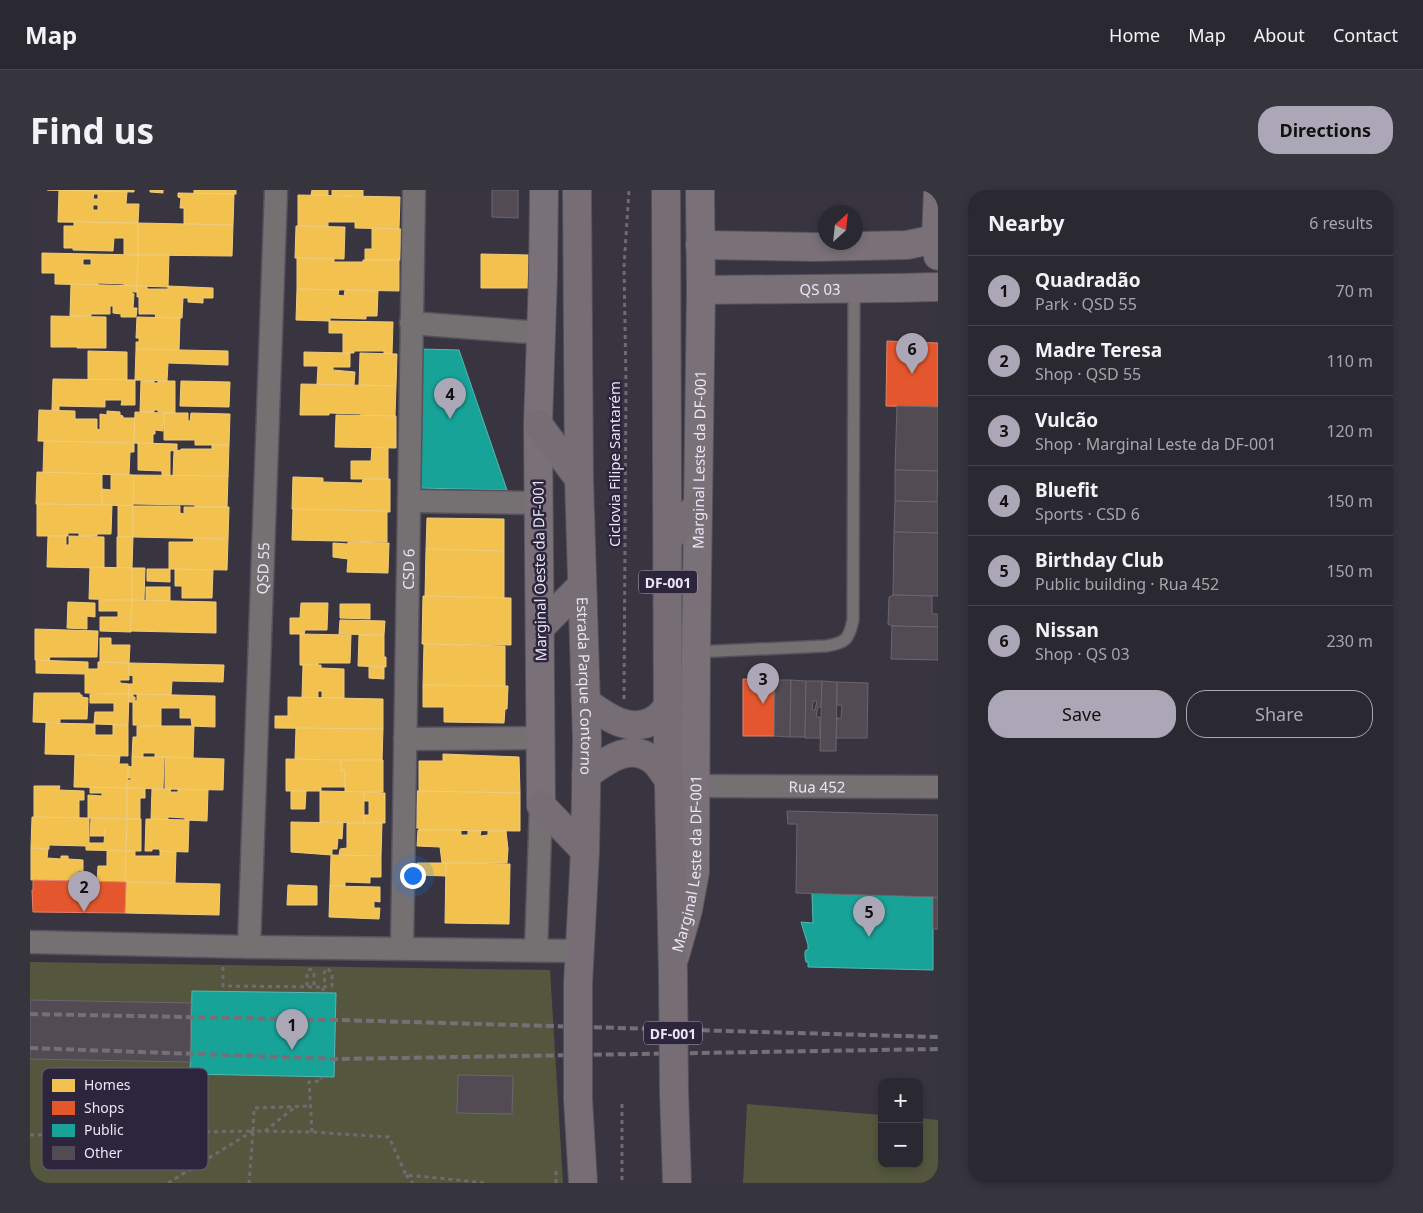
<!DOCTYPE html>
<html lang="en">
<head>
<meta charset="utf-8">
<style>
	:root { --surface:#2a2831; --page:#36343d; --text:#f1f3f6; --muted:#a5a6ab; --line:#46444d; --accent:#aba7b6 }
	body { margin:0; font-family:"Noto Sans",sans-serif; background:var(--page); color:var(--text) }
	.controls { position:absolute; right:15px; bottom:15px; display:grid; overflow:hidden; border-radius:10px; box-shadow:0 2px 8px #0003 }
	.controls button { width:45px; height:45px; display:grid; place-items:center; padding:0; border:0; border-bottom:1px solid var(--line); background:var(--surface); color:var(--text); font:25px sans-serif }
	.compass { position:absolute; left:788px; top:15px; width:45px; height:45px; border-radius:50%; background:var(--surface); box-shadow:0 2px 8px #0003; rotate:27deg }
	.you { position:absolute; left:382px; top:685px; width:18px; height:18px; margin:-12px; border:4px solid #fff; border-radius:50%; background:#1a73e8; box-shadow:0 0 0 8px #1a73e833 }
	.badge { display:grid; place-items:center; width:32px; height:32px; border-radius:50%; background:var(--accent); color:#111; font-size:16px; font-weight:700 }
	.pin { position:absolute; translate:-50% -41px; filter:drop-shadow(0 1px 2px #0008) }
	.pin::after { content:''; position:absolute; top:26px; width:18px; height:15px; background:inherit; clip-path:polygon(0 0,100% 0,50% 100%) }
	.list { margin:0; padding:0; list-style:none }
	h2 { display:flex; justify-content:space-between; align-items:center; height:65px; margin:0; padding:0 20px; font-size:21px }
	h2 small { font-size:16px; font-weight:400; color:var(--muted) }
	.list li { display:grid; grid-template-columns:32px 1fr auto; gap:15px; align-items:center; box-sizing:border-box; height:70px; padding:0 20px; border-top:1px solid var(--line) }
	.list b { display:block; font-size:19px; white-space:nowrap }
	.list p { margin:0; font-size:16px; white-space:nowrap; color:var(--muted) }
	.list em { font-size:16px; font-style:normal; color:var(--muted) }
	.actions { display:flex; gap:10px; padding:15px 20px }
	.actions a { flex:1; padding:11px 0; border:1px solid var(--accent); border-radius:20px; text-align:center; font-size:18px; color:var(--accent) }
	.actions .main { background:var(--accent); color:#111 }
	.map { position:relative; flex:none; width:908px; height:993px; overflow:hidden; border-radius:20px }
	header { display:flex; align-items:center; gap:30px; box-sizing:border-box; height:70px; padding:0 25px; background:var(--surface); border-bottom:1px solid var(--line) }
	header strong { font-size:24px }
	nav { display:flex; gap:28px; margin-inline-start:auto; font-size:18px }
	.intro { display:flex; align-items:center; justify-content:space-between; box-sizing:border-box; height:120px; padding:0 30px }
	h1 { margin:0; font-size:35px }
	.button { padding:12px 22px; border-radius:20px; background:var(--accent); color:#111; font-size:18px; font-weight:700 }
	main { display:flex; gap:30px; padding:0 30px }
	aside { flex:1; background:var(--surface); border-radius:20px; box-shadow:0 2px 8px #0003 }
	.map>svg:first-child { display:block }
	.green { fill:#54573e }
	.homes { fill:#f2c14e; stroke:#efcc80; fill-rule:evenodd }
	.shops { fill:#e4572e; stroke:#e6826a }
	.public { fill:#17a398; stroke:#56b7b4 }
	.building { fill:#534b54; stroke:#6d656d; fill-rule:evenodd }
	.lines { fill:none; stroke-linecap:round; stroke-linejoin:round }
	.service-casing { stroke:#55525d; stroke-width:14 }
	.minor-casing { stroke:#55525d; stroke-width:25 }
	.secondary-casing { stroke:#55525d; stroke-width:30 }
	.trunk-casing { stroke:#55525d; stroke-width:30 }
	.path { stroke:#6f6b71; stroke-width:3; stroke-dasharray:4 4; stroke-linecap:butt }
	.service { stroke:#757072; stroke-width:11 }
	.minor { stroke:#757072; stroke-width:22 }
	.secondary { stroke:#797177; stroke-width:28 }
	.trunk { stroke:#766e74; stroke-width:28 }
	.rail { stroke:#747077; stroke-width:4; stroke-dasharray:8 4; stroke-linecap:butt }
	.trunk-bridge-casing { stroke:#55525d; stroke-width:30; stroke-linecap:butt }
	.trunk-bridge { stroke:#766e74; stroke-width:28 }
	.labels { text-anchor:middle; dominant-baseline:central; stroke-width:5; stroke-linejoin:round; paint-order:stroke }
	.shield { fill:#2c253c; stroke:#b0abbe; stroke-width:1 }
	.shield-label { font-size:14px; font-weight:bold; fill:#e9e5f5 }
	.street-label { font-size:15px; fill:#e9e5f5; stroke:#2c253c }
	.key { fill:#2c253c; stroke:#655f74; stroke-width:1 }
	.key-label { font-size:14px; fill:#e9e5f5 }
</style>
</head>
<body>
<header>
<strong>Map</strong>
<nav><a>Home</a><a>Map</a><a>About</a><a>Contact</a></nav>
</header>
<div class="intro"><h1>Find us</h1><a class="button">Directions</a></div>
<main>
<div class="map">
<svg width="908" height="993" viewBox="0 0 908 993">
	<rect width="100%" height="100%" fill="#383541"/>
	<g class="green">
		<polygon points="0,772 520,780 533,993 0,993"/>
		<polygon points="717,914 852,925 852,974 889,974 889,928 908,930 908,993 713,993"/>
	</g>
	<g class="homes">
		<polygon points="17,0 104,0 104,2"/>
		<path d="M29 0 97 2 96 14H109L108 33 28 32ZM64 4H68V9H63ZM63 15H68V20H63Z"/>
		<polygon points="120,0 133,0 133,3 120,2"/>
		<rect x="164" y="0" width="42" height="4"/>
		<polygon points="282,0 298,0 298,5 281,5"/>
		<polygon points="302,0 333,0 333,6 302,5"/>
		<polygon points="148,3 204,4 203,35 154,34 154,18 150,18 151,8 148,7"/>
		<polygon points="268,5 370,7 369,39 325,38 325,32 298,32 298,37 268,36"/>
		<polygon points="44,32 108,33 108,65 94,64 94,48 84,48 83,61 43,60 43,58 34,58 34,36 44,36"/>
		<polygon points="108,33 203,35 202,66 108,65"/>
		<polygon points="266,36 315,37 314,69 265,68"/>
		<polygon points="342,38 371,39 370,70 335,70 335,59 342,59"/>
		<path d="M12 63 108 65 107 96H94V94L68 93V95L25 94V83H12ZM53 69H61V75H53Z"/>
		<polygon points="451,64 499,65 499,98 451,98"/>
		<polygon points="108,65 139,65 138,97 107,96"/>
		<polygon points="267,68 304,69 304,72 333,72 333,70 369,70 369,101 267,99"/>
		<polygon points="41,94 107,96 107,102 102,102 101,103 104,104 103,118 107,118 106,127 91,127 91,124 83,123 83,116 80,116 80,124 61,124 61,126 40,126"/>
		<polygon points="107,96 117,96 117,99 138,99 138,96 183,98 183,108 173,108 173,113 158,112 158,108 153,108 152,128 126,128 125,124 109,124 109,107 107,107"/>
		<polygon points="267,99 309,100 308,105 314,106 315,100 348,101 347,126 336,126 336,129 300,128 300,131 266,130"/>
		<polygon points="21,126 76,127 76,158 47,158 47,157 21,157"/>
		<polygon points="107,127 150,128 149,160 106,159 106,152 109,152 109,148 106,148"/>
		<polygon points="299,131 363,132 362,164 354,164 354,161 324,161 324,163 313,163 313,143 299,143"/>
		<polygon points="106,159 198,161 198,175 138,173 137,191 105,190"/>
		<polygon points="58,161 97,162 97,190 58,190"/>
		<polygon points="274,162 320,163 320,177 303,177 303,180 325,182 324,195 287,194 288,176 274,176"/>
		<polygon points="330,163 367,164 366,196 329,195"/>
		<polygon points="23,189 105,190 105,215 91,215 92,210 75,210 75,217 29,216 29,220 22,220"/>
		<polygon points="111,191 124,191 124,193 128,193 128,191 145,191 145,223 128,222 128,220 124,220 124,222 110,222"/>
		<polygon points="151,191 200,192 199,217 150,216"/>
		<polygon points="271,194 366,196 365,226 331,226 331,224 299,223 299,225 270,225"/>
		<polygon points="9,220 45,221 45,229 67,229 67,239 70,240 70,224 77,225 77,221 90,222 90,225 93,226 93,228 105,228 104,253 8,251"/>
		<polygon points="105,222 134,223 133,241 125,240 125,244 123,244 123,254 104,253"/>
		<polygon points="134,223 158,223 158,231 160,231 161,223 200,224 199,255 165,255 165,250 134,250"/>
		<polygon points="306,225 366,226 366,258 305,257"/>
		<polygon points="14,251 104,253 104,262 100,262 99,285 13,283"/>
		<polygon points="108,253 147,254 147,260 140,261 140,285 132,285 132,281 108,280"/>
		<polygon points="182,255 199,255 198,287 143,286 144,261 151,260 151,259 182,259"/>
		<polygon points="342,257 358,258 358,289 321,289 321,271 341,271"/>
		<polygon points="7,282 72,284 72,315 6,314"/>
		<polygon points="81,284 104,285 103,316 72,315 72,299 81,300"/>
		<polygon points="104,285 198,286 197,317 165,317 165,315 103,314"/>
		<polygon points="263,287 293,288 293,292 332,293 333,289 360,289 360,322 262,319"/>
		<polygon points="7,314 82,315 81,344 67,344 67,346 49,346 49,343 38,343 38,346 7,346"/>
		<polygon points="88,315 103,316 103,347 88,347"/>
		<polygon points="103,316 150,316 150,323 154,324 154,317 199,317 198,349 103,347"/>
		<polygon points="263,319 357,321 357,352 262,350"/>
		<polygon points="397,328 474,329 474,361 396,359"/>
		<polygon points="18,346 36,346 36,355 39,355 39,346 74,347 74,378 17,377"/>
		<polygon points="87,347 103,347 102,378 87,378"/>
		<polygon points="164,348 198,349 197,380 139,379 139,352 163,352"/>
		<polygon points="318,352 359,353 358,383 317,382 318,369 303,367 303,353 318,354"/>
		<polygon points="396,359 474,361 474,408 395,406"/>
		<polygon points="60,377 102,378 102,410 59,409"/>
		<polygon points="102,378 115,378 114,411 102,410"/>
		<polygon points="117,379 140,379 140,392 117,391"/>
		<polygon points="145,379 183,380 182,408 152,408 152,396 145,396"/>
		<rect x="116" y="397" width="24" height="14"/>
		<polygon points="393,406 481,408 481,455 392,454"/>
		<polygon points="69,410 102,410 101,442 70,441 70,427 88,427 88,421 69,421"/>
		<polygon points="102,410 186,412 186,443 100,441"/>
		<polygon points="38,412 65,413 65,427 57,426 57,439 37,438"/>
		<polygon points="271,413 298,413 297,440 275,440 274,444 260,444 260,428 270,428"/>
		<polygon points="310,414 340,414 340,429 310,428"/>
		<polygon points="310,430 355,431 354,445 309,444"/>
		<polygon points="5,439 68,441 67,467 20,467 19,471 5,470"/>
		<polygon points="270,444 321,445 320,473 288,473 288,476 270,475"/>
		<polygon points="329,445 354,445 354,467 356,467 356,477 328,476"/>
		<polygon points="70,448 81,448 81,455 100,455 99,473 70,472"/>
		<polygon points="394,454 475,456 475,496 393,495"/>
		<polygon points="6,470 58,472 58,479 68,479 68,472 99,473 99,490 90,490 90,493 99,494 99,504 55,503 55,484 6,483"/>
		<polygon points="99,473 194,475 193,492 142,491 141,505 99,504 99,494 103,494 103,486 99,485"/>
		<polygon points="273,475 291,475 291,478 314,479 314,508 292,508 292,501 288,501 288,508 272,507"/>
		<polygon points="339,476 354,477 354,489 339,488"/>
		<polygon points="393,495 478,496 477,519 475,519 474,533 414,532 414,517 393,517"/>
		<polygon points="4,503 50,503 50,505 52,505 52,507 58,508 57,529 30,529 30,533 3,532"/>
		<polygon points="60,504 99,504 98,535 64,534 65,522 84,522 84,513 60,513"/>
		<polygon points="99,504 103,504 103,507 105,507 105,511 107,511 107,504 185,506 185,537 162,536 161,528 150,528 150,518 131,518 131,536 103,535 103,512 98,512"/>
		<polygon points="258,507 353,509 353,539 245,538 245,526 258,526"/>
		<polygon points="16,533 65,534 65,545 83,545 83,535 98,535 98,566 15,564"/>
		<polygon points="107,536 164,536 163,568 125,567 125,563 113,563 113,567 102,567 103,547 107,547"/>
		<polygon points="266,538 353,539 352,571 265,569"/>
		<polygon points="413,564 489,567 490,603 389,601 389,571 413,571"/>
		<polygon points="45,565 90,566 89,574 98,574 97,598 44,597"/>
		<polygon points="102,567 134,567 133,599 97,598 98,590 101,590 101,588 98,588 98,576 102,577"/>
		<polygon points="135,567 194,569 193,600 135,599"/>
		<polygon points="256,569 311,570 311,581 315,581 315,597 291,597 291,601 256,601"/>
		<polygon points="311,570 353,570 353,602 315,602 315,581 311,581"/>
		<polygon points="4,596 30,596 29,600 54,601 54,610 49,610 49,628 4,627"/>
		<polygon points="60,597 97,598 97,629 58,628 58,605 72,606 72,603 60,603"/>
		<polygon points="97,598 115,598 115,608 110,608 110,629 97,629"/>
		<polygon points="122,599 141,599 140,602 148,602 148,599 178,600 177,631 155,630 155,628 138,627 138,630 121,629"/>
		<polygon points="261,601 276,601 275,619 261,619"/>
		<polygon points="290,601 334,602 334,633 290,632"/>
		<polygon points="387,601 490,603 490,641 389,640 389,638 386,638"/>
		<polygon points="334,602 355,603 355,633 334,633 334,625 339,625 339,611 334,611"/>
		<polygon points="2,627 59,628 59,653 74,653 75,639 74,646 60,646 61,628 97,629 96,661 56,660 56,656 19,655 19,659 1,658"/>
		<polygon points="97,629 111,629 111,661 96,661"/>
		<polygon points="116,629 159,630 158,662 130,661 129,659 122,659 122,661 115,661"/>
		<polygon points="261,632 313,633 312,649 308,648 307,659 302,659 302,665 261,662"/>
		<polygon points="317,633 352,633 351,666 309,665 310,659 317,658"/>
		<polygon points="388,640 431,640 431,645 438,645 438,641 451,641 450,646 458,645 458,641 476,641 478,659 477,673 412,673 410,657 387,656"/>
		<polygon points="1,658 18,659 17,668 31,669 31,666 38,666 38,669 53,670 53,681 48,681 48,691 1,690"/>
		<polygon points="77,660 96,661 95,692 67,692 68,676 77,676"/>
		<polygon points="96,661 105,661 105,666 130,666 130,661 146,662 145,693 95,692"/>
		<polygon points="301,665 351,666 351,687 340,687 340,693 315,692 315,696 300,696"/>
		<polygon points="387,673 416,673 416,686 387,685"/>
		<polygon points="416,673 480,674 479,734 415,733"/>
		<polygon points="96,692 190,694 189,725 95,723"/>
		<polygon points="258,695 287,696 287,715 257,715"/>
		<polygon points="300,696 350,697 350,712 344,711 344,718 350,718 349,729 299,727"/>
	</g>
	<g class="shops">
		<polygon points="857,151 908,153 908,217 856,216"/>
		<polygon points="713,489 745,490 744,546 713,546"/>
		<polygon points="3,690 96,692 95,723 3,722 2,700 3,700"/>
	</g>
	<g class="public">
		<polygon points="389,159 429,160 477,300 387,298"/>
		<polygon points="782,703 903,707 903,780 778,777 778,772 776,772 775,767 775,762 776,760 778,760 778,755 771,732 783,733"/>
		<polygon points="162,801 306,803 304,887 160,884"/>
	</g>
	<g class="building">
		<polygon points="462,0 488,0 488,28 462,27"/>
		<polygon points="867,216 908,217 908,281 865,280"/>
		<polygon points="865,280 908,281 907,312 865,311"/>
		<polygon points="865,311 908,312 908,343 864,342"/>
		<polygon points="864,342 908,343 908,406 863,405"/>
		<polygon points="863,405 902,406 902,424 908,424 908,437 862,436 858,434 859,407"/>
		<polygon points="862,436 908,437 908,470 861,469"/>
		<polygon points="745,490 761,490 760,547 744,546"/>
		<polygon points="761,490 776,491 775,547 760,547"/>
		<path d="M776 491H792L791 517H788L786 527H790V548H775ZM783 511H787L785 520H782Z"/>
		<polygon points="792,491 807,492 806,561 790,561"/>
		<polygon points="807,492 838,493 837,548 806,548 807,528 811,528 812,515 807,515"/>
		<polygon points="757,621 908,625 908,707 766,703 767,634 758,634"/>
		<rect x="903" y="708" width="5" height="31"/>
		<polygon points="0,810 161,813 160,872 0,869"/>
		<polygon points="428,885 483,886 482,924 427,923"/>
	</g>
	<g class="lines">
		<defs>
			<path id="service" d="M666 462 796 456C816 453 819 449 823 430L824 100"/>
			<g id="minor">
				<polyline points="381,133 511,143"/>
				<polyline points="379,311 508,313"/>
				<polyline points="375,549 511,548"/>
				<path id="s1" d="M666 596 908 597"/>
				<polyline points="0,752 219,757 549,761"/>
				<path id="s2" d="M219 757 246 0"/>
				<path id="s3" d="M372 758 384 0"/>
				<polyline points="506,760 511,615"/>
			</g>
			<g id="secondary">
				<polyline points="908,0 906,49 908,66"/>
				<polyline points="670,55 785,57 877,55 906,49"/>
				<path id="s4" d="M671 100C750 99 829 99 908 97"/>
				<polyline points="511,615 508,234 513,85 514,0"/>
				<path id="s5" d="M645 766 658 720 665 682 666 462 671 100 670 0"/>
			</g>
			<g id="trunk">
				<path id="s6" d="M547 0 549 289 557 549 555 661 548 794"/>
				<polyline points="636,0 638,550 643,784"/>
				<polyline points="508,234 549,289"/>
				<polyline points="638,349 667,316"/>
				<polyline points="510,438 552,395"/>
				<path d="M556 512C577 527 602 546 627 528 631 525 634 521 638 517"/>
				<path d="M556 585C576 571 601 551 624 571 630 576 634 584 639 590"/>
				<polyline points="511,615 555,661"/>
				<polyline points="644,901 647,993"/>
				<polyline points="548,909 553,993"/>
			</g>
		</defs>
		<use href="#service" class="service-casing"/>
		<use href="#minor" class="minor-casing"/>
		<use href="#secondary" class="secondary-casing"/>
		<use href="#trunk" class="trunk-casing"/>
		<g class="path">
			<polyline points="594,509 596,193 594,76 599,0"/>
			<polyline points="193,777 193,796 293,797 293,801"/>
			<polyline points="277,796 277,783 280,779 284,783 284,797"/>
			<polyline points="293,797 302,796 302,783 297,778 294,783 295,797"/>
			<polyline points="592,914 592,993"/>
			<polyline points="223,941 224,918 281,916"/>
			<polyline points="235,941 265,917"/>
			<polyline points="282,942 279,892 291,891 291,888"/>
			<polyline points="0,945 223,941 219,993"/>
			<polyline points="526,981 526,993"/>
			<polyline points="376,985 383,993"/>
			<polyline points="138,993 223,941 282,942 359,947 376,985 458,993"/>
		</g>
		<use href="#service" class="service"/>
		<use href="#minor" class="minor"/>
		<use href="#secondary" class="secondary"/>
		<use href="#trunk" class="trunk"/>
		<g class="rail">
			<polyline points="0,824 309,830 908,847"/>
			<polyline points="0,858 307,869 908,859"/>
		</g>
		<defs>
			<g id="trunk-bridge">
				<polyline points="643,784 644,901"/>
				<polyline points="548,909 548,794"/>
			</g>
		</defs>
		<use href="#trunk-bridge" class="trunk-bridge-casing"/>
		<use href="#trunk-bridge" class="trunk-bridge"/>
	</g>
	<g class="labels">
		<g class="shield">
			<rect x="609" y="380.5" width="58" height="23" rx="4"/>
			<rect x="614" y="831.5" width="58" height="23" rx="4"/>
		</g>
		<g class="shield-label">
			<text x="638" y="392">DF-001</text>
			<text x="643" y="843">DF-001</text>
		</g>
		<g class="street-label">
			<text stroke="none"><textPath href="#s4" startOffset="119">QS 03</textPath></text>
			<text stroke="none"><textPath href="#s5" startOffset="499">Marginal Leste da DF-001</textPath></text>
			<text transform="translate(584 274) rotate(-90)">Ciclovia Filipe Santarém</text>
			<text stroke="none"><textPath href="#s2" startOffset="379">QSD 55</textPath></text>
			<text stroke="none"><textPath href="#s3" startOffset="379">CSD 6</textPath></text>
			<text transform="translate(509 380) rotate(-91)">Marginal Oeste da DF-001</text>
			<text stroke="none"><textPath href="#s6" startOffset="496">Estrada Parque Contorno</textPath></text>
			<text stroke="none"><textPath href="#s1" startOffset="121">Rua 452</textPath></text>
			<text stroke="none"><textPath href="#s5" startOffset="94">Marginal Leste da DF-001</textPath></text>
		</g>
	</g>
	<rect x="12" y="878" width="166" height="102" rx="8" class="key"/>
	<rect x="22" y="889" width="23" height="13" fill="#f2c14e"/>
	<rect x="22" y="911" width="23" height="14" fill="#e4572e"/>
	<rect x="22" y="934" width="23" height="13" fill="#17a398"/>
	<rect x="22" y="956" width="23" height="14" fill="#534b54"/>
	<g class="key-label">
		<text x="54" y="900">Homes</text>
		<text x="54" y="923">Shops</text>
		<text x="54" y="945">Public</text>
		<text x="54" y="968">Other</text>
	</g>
</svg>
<div class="controls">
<button>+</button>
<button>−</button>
</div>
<svg class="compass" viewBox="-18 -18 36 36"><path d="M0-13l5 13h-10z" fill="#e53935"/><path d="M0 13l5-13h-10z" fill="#a5a6ab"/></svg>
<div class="you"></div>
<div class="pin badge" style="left:262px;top:860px">1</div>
<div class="pin badge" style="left:54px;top:722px">2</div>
<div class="pin badge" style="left:733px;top:514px">3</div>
<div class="pin badge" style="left:420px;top:229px">4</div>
<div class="pin badge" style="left:839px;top:747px">5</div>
<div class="pin badge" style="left:882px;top:184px">6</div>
</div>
<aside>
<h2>Nearby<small>6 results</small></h2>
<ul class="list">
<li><span class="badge">1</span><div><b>Quadradão</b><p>Park · QSD 55</p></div><em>70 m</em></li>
<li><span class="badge">2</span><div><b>Madre Teresa</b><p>Shop · QSD 55</p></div><em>110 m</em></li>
<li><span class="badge">3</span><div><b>Vulcão</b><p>Shop · Marginal Leste da DF-001</p></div><em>120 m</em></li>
<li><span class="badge">4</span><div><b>Bluefit</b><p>Sports · CSD 6</p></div><em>150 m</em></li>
<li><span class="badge">5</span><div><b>Birthday Club</b><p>Public building · Rua 452</p></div><em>150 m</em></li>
<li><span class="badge">6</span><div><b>Nissan</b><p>Shop · QS 03</p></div><em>230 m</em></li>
</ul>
<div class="actions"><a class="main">Save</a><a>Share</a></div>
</aside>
</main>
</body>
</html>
